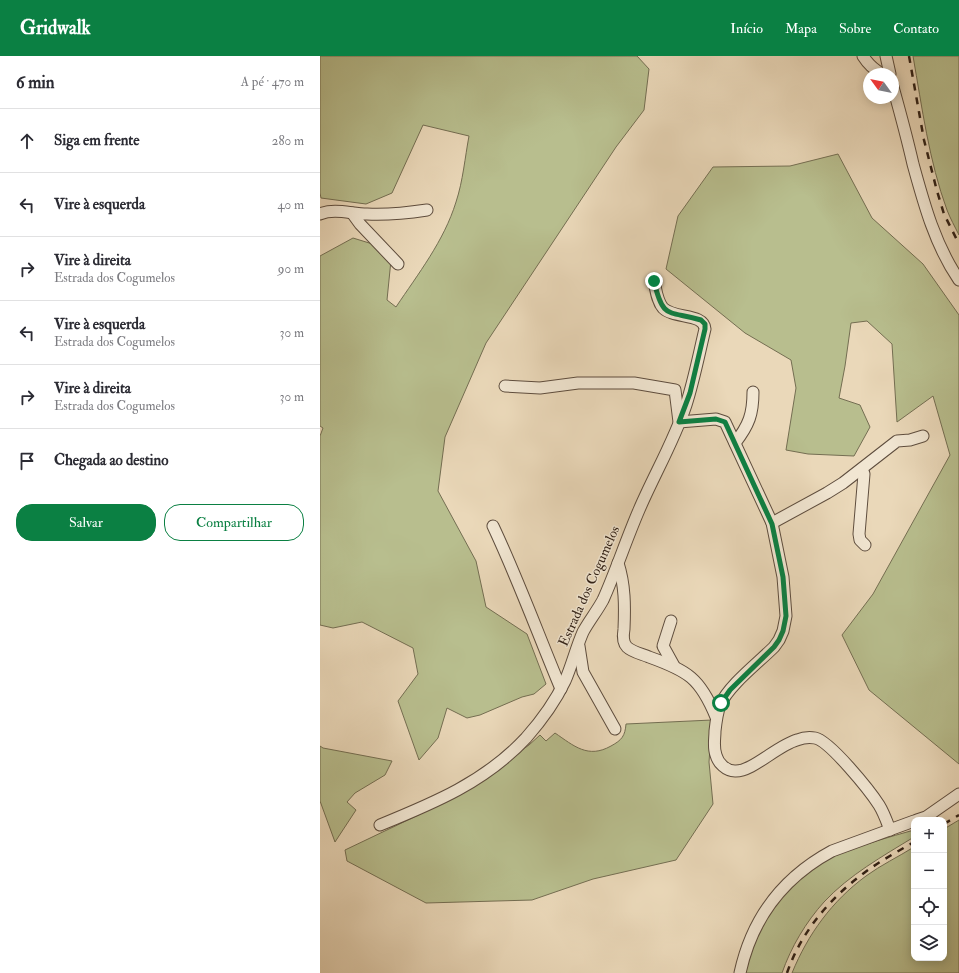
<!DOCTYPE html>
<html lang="pt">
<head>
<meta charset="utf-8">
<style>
	:root { --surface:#fff; --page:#f7f7f7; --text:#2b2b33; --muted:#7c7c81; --line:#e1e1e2; --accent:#0b8043 }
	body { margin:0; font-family:"IM FELL Double Pica",serif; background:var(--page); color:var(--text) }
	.controls { position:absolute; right:12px; bottom:12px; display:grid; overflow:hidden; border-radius:8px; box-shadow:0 2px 10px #0003 }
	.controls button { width:36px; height:36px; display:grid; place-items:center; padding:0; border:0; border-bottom:1px solid var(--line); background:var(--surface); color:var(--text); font:20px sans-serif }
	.compass { position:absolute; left:543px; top:12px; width:36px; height:36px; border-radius:50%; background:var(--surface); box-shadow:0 2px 10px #0003; rotate:303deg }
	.stop { position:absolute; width:12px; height:12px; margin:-9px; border:3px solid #0b8043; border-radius:50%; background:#fff }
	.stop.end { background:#0b8043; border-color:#fff; box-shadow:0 1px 4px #0008 }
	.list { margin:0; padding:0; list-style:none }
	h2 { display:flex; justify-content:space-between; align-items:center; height:52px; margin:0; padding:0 16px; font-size:17px }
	h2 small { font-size:13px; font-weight:400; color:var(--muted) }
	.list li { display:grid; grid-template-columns:26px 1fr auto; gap:12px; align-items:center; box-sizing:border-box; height:64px; padding:0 16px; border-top:1px solid var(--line) }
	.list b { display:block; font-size:15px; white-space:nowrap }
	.list p { margin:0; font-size:13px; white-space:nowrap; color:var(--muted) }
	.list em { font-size:13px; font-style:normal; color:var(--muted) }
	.actions { display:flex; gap:8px; padding:12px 16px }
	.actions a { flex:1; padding:9px 0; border:1px solid var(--accent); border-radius:16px; text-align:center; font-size:14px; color:var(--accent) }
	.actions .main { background:var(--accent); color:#fff }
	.icon { flex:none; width:22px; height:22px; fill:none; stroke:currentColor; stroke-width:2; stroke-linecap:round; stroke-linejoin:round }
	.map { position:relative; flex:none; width:639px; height:917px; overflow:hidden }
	header { display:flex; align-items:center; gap:24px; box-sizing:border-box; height:56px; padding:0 20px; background:var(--accent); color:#fff }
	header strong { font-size:19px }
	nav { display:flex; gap:22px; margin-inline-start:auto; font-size:14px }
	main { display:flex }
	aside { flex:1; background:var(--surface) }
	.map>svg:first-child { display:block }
	.green { fill:#b8be8e; stroke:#746e52 }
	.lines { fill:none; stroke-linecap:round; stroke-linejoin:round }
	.minor-casing { stroke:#5e4d3e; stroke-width:13 }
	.minor { stroke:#f1e6d2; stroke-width:11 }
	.rail { stroke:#2f1f15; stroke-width:2.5; stroke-dasharray:7 7; stroke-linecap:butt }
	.route { stroke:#0b8043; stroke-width:5 }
	.labels { text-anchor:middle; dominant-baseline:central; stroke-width:3; stroke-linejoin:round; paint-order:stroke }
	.street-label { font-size:14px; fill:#2f1f15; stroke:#f1e6d2 }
</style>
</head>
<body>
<header>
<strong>Gridwalk</strong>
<nav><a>Início</a><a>Mapa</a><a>Sobre</a><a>Contato</a></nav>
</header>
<main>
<aside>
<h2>6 min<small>A pé · 470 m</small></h2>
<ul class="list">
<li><svg class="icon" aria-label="ahead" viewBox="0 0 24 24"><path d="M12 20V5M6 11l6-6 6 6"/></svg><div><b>Siga em frente</b></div><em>280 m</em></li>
<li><svg class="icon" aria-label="left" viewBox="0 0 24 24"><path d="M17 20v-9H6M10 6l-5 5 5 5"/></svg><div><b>Vire à esquerda</b></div><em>40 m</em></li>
<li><svg class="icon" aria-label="right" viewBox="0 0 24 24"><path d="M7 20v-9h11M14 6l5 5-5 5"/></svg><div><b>Vire à direita</b><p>Estrada dos Cogumelos</p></div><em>90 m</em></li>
<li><svg class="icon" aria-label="left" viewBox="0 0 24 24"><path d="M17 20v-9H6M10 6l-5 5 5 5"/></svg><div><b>Vire à esquerda</b><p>Estrada dos Cogumelos</p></div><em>30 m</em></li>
<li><svg class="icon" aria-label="right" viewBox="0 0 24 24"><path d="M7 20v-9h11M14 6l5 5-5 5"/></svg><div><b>Vire à direita</b><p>Estrada dos Cogumelos</p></div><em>30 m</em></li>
<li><svg class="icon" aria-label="arrive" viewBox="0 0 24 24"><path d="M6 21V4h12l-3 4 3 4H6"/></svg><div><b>Chegada ao destino</b></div></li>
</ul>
<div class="actions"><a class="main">Salvar</a><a>Compartilhar</a></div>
</aside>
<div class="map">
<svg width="639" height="917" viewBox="0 0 639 917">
	<rect width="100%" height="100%" fill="#ead8b9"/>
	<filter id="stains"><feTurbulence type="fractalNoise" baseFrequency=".005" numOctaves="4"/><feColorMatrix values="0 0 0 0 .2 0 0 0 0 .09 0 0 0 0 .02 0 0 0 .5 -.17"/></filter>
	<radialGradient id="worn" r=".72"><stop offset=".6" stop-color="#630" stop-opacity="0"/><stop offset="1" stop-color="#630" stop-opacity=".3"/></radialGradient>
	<g class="green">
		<path d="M0 0H317L329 13 324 54 296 91 166 287 125 381 118 435 156 505 166 551 207 578 226 628 214 638 202 641 160 659 147 662 127 652 118 682 99 704 78 645 98 618 93 592 42 566 13 572 0 569V380L3 372 0 370V200L33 182 59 190 71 204 67 244 76 251C98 218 124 185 136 146 143 125 145 101 149 80L103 69 72 137 46 148 1 142 0 137Z"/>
		<path d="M593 0H639V179C635 171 630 162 627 154 609 105 602 51 593 0Z"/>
		<polygon points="518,98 552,162 603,208 639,259 639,708 549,634 522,579 553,538 630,399 613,340 577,366 572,288 547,265 531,267 525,310 519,342 540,349 550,371 534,400 488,398 466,394 476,332 471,304 425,277 346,213 358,160 393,111 470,110"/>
		<path d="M392 664 389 706 393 748 356 804 273 823 212 844 106 847 27 805 25 794 136 741 209 689 220 679 226 685 235 677C254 690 268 703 291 690 302 684 305 680 306 668Z"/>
		<polygon points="0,690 3,692 72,705 65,719 35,737 27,746 36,754 15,786 0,745"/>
		<path d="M639 764V917H472C488 878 512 845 546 820 561 809 578 801 594 791V902H624V773Z"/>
		<path d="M594 774V781C563 800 529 819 504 846 486 866 471 891 462 917H425C436 872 462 831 501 805 507 802 515 800 521 797 545 788 569 781 594 774Z"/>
	</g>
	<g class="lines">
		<defs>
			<g id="minor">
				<path d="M543 0C548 8 553 13 562 18"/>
				<polyline points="566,0 570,18"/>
				<path d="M573 31C580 56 587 82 593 108 604 148 615 189 639 224"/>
				<polyline points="32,157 40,168 78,208"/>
				<path d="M0 158C14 152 32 158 47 158 67 159 87 157 107 154"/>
				<path d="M185 330 220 332 258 327H314L355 334 359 366 396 363 405 366 452 467 463 521 466 560 463 575 459 584 454 591C438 607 409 629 400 649 397 657 396 666 395 675 395 683 393 691 396 699 398 707 406 715 415 715 432 716 458 689 477 684 482 682 490 681 495 682 510 685 550 735 559 749 564 757 567 766 570 774"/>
				<path d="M415 387C429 369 433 358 433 336"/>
				<polyline points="542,413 544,418 539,478 540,484 545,489"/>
				<polyline points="452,467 507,437 523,427 577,385 590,384 603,380"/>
				<path d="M173 470C198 523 218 578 241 633"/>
				<path d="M298 507C305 529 305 550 304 573 303 579 303 587 307 591 312 596 322 598 329 601 368 615 380 622 396 661"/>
				<polyline points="351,565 343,590 354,610"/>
				<polyline points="259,590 263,616 295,673"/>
				<polyline points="597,764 606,761 639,738"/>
				<path d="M60 769C114 747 165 726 206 682 221 665 235 646 245 625 252 609 256 592 263 576 269 565 277 555 283 544 296 515 306 484 319 454 334 419 354 385 366 349 374 324 379 298 385 273 384 257 354 263 343 252 337 245 336 234 334 225"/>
				<path d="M420 917C432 862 462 822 512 795L594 765"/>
			</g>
		</defs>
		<use href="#minor" class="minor-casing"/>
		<use href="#minor" class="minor"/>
		<g class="rail">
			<polyline points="589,0 604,84 617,135 624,158 639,188"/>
			<polyline points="624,768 639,759"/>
			<path d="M467 917C481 876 510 842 544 817 560 805 577 796 594 786"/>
		</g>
	</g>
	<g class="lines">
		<path class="route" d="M334 225C343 265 349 254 381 264L385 268V273L370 337 359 366 396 363 405 366 452 468 463 521 466 560 463 575 459 584 454 591 410 634 401 647"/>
	</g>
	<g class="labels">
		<g class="street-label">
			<text transform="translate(269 530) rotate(-66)">Estrada dos Cogumelos</text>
		</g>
	</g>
	<rect width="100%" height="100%" filter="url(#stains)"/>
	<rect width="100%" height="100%" fill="url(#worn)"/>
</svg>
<div class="controls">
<button>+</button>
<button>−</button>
<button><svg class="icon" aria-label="locate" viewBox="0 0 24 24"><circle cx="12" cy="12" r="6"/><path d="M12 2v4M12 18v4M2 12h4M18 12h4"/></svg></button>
<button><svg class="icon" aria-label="layers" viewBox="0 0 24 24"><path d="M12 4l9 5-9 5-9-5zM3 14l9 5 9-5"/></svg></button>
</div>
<svg class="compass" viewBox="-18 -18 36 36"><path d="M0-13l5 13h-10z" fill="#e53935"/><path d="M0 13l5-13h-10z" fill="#7c7c81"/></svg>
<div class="stop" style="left:401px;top:647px"></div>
<div class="stop end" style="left:334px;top:225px"></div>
</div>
</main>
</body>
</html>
